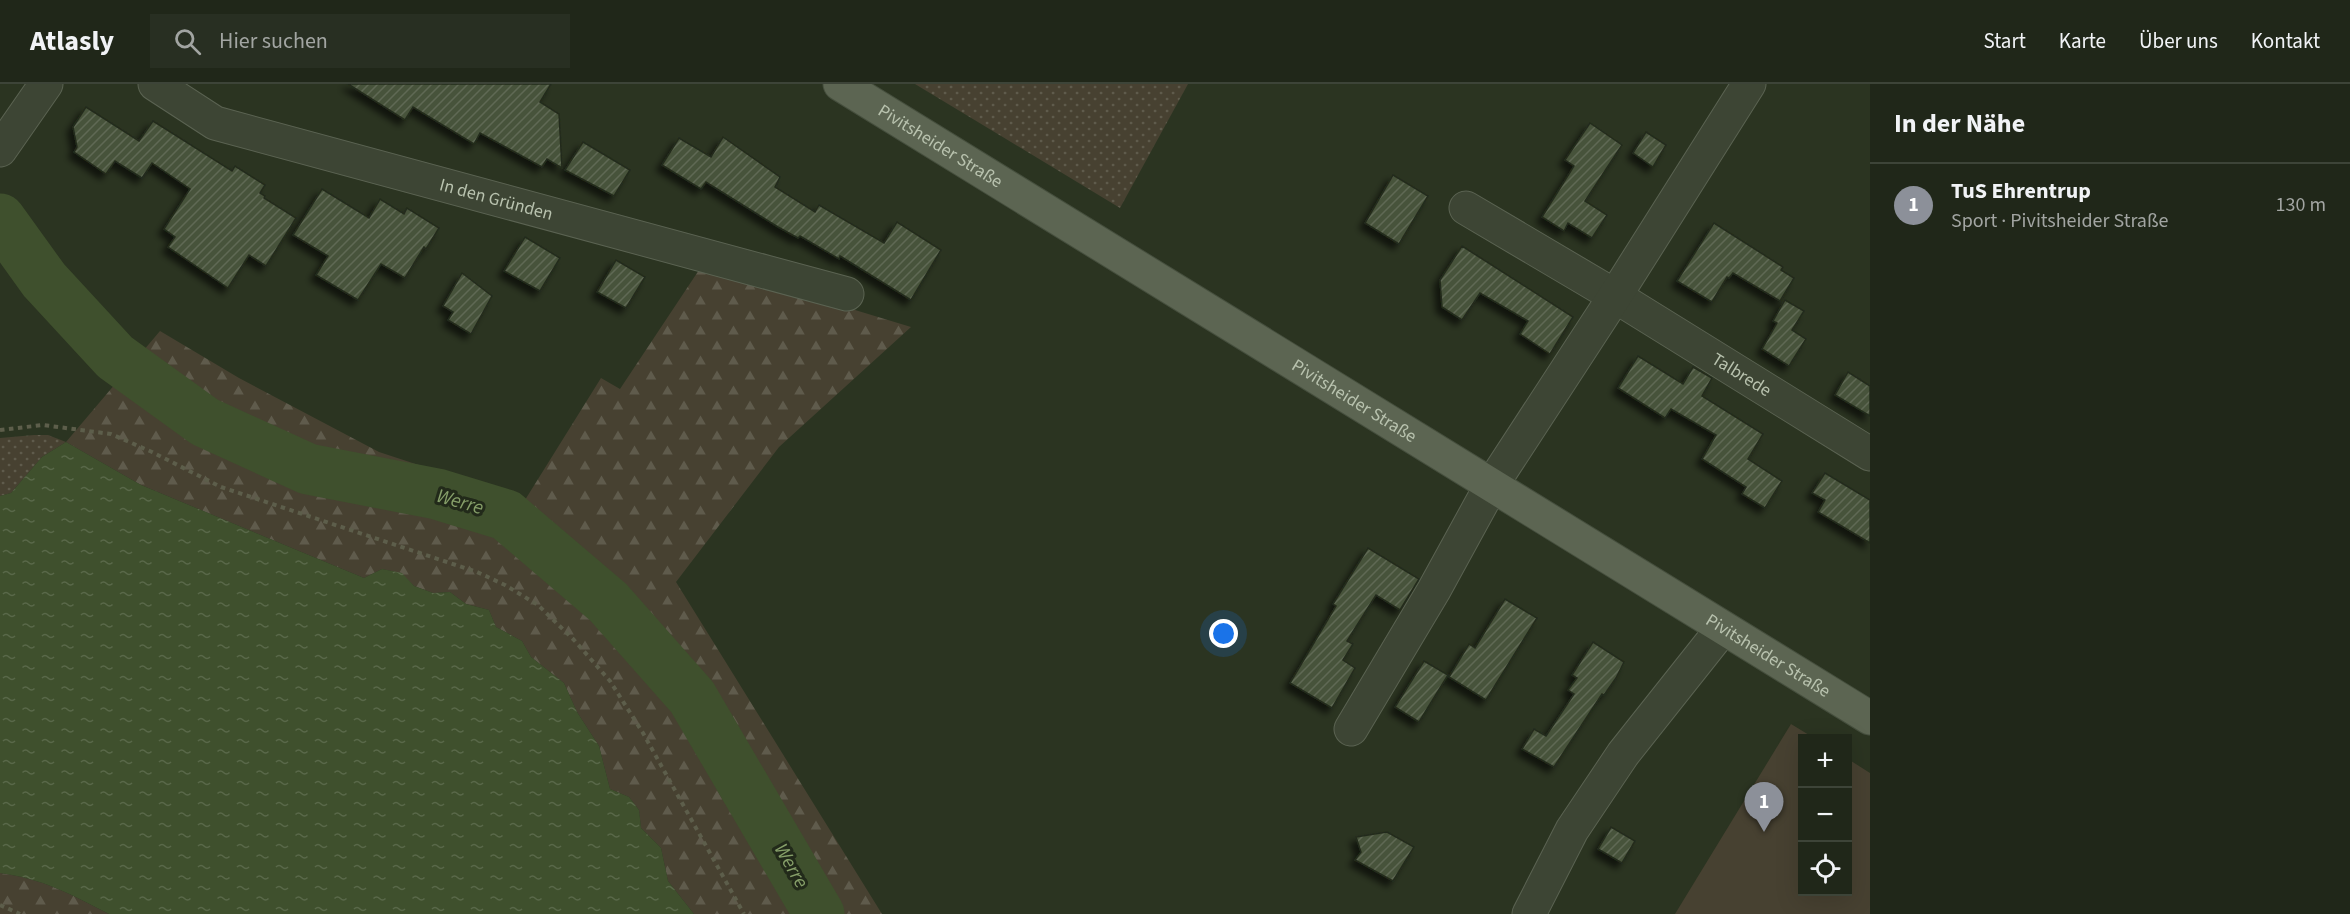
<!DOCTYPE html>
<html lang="de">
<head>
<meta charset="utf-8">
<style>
	:root { --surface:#202719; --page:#282f22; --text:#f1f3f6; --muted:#a2a5a2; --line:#3d4438; --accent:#8c9099 }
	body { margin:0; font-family:"Source Sans 3",sans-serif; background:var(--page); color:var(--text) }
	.controls { position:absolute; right:18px; bottom:18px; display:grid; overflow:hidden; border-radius:0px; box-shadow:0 6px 24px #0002 }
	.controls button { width:54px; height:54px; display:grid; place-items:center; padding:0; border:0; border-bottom:2px solid var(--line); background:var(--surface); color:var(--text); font:30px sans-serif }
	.you { position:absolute; left:1224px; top:550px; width:21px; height:21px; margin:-15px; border:4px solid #fff; border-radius:50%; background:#1a73e8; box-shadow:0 0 0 9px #1a73e833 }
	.badge { display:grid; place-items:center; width:39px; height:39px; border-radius:50%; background:var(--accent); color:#fff; font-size:20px; font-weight:700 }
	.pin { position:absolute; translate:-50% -50px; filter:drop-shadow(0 2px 3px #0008) }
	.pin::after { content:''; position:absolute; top:32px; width:21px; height:18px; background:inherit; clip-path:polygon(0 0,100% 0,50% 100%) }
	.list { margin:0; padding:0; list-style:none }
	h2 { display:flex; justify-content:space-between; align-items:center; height:78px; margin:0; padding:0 24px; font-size:26px }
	h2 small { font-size:20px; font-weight:400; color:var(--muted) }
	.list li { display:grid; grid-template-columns:39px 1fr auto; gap:18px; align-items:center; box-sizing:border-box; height:84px; padding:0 24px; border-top:2px solid var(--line) }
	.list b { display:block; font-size:22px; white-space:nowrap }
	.list p { margin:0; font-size:20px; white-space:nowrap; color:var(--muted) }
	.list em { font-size:20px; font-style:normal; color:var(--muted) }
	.icon { flex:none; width:33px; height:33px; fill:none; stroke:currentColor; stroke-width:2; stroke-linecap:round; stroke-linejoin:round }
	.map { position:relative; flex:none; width:1870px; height:830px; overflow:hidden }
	header { display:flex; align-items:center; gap:36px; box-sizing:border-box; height:84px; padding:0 30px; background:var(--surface); border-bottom:2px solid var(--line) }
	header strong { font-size:28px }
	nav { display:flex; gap:33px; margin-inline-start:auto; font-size:21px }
	.search { width:420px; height:54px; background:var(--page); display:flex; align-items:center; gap:15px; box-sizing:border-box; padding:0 21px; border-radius:0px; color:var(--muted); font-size:22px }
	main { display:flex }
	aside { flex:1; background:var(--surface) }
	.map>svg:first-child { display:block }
	.grass { fill:url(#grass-dots) }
	.forest { fill:url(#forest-firs) }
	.park { fill:#474131 }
	.water { fill:url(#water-ripples) }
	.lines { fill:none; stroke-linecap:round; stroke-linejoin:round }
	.river { stroke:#3f502d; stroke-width:51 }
	.building { fill:url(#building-hatch); stroke:#242c1c; stroke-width:1.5; filter:url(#shadow) }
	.minor-casing { stroke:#5b6352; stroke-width:35 }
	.major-casing { stroke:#464f3e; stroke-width:35 }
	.path { stroke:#5d5e4b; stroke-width:4; stroke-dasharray:4.5 4.5; stroke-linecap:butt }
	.minor { stroke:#3d4534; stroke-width:33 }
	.major { stroke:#5c6552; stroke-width:33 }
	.labels { text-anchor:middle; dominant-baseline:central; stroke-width:6; stroke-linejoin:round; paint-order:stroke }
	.street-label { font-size:18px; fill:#b8c2ae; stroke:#222a1a }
	.water-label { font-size:20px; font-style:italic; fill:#869f69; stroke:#222a1a }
</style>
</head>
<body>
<header>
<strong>Atlasly</strong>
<div class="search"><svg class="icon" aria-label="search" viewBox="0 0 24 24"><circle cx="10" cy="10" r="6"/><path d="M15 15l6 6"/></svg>Hier suchen</div>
<nav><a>Start</a><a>Karte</a><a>Über uns</a><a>Kontakt</a></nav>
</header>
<main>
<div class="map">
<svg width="1870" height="830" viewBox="0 0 1870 830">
	<defs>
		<pattern id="grass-dots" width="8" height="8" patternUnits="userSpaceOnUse" patternTransform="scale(1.5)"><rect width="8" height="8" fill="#474131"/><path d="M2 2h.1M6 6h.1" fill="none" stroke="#5f5b4c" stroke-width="1.8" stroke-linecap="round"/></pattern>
		<pattern id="forest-firs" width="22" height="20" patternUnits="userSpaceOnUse" patternTransform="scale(1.5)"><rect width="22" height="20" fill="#474131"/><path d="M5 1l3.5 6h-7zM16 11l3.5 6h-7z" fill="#5f5b4c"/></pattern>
		<pattern id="water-ripples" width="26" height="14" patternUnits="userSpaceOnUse" patternTransform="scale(1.5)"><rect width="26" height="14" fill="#3f502d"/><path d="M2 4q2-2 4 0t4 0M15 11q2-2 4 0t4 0" fill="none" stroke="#596849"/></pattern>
		<pattern id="building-hatch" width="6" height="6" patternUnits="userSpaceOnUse" patternTransform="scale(1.5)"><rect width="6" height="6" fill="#47523a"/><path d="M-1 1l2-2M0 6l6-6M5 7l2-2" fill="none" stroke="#5f6954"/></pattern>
		<filter id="shadow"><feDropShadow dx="-5.5" dy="5.5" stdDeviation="3" flood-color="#0009"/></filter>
	</defs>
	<rect width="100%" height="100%" fill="#2b3421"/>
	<g class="grass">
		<polygon points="915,0 1188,0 1120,124"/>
		<polygon points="34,351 48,351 66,358 42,373 11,409 0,412 0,354"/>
	</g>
	<g class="forest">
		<polygon points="703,180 911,243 779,363 676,498 882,830 694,830 668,797 661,764 641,744 639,726 629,713 610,705 599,662 577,628 564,599 531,573 522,557 496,543 489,526 466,520 450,508 433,509 414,502 401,489 382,485 364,494 141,401 66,358 160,247 239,294 379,368 525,416 601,294 620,305"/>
		<path d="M0 789C44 795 70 810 109 830H0Z"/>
	</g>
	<polygon class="park" points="1791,640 1814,654 1802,654 1802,808 1848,808 1848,675 1870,689 1870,830 1675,830"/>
	<path class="water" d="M66 358 141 401 364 494 382 485 402 489 414 502 433 509 450 508 466 520 489 526 496 543 522 557 531 573 564 599 577 628 599 662 610 705 629 713 639 726 641 744 661 764 668 797 694 830H109C70 810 44 795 0 789V412L11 409 42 373Z"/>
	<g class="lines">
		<polyline class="river" points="0,135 44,196 115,273 205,338 308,385 437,410 506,431 608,518 692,613 819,830"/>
	</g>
	<g class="building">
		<polygon points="348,0 551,0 540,18 559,30 562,84 547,75 542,83 480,49 474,60 413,23 405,36"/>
		<polygon points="86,23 139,57 153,37 232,87 235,82 265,101 260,109 265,112 264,114 296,134 266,182 249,171 228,204 168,163 175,153 164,145 190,105 152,79 142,94 115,77 106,90 74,68 77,63 73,43"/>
		<polygon points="1590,39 1622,61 1585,117 1607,131 1592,154 1568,139 1564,147 1542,133 1574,82 1565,76"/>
		<polygon points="1646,48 1666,61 1653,83 1633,69"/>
		<polygon points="723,53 780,93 775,103 815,128 819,121 884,159 897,138 941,166 911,216 840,172 839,175 800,152 798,154 778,143 706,98 701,105 662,81 679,54 711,73"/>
		<polygon points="583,58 630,86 614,112 565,86"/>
		<polygon points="1393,91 1428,112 1399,160 1365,139"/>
		<polygon points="322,105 369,134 380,115 404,130 407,124 439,144 426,165 424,163 405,194 381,180 358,216 316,191 328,172 293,151"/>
		<polygon points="1714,139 1783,183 1781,186 1794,194 1780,217 1733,189 1729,194 1727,193 1712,218 1677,197"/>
		<polygon points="525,153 560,174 540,207 504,187"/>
		<polygon points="1462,162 1573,233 1550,270 1520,250 1528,237 1480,209 1462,236 1442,223 1440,196"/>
		<polygon points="616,176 645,193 626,224 597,208"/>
		<polygon points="462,189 492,212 471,250 448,236 453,228 443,222"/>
		<polygon points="1785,216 1804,227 1792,246 1806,255 1789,282 1762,265 1777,239 1773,237"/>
		<polygon points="1638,272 1683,300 1693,283 1712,294 1702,312 1763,350 1748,375 1782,397 1765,424 1742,410 1746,403 1702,375 1716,351 1671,325 1665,334 1618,304"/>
		<polygon points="1848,288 1870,302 1870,332 1835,311"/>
		<polygon points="1825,389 1870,416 1870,459 1818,428 1825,416 1812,409"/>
		<polygon points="1368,464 1419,495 1400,526 1376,511 1347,557 1353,560 1343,576 1355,584 1332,624 1290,599 1336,522 1333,520"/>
		<polygon points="1505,515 1537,534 1486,616 1449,593 1469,560 1475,564"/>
		<polygon points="1593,558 1624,578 1616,594 1604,611 1602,610 1554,683 1522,665 1534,645 1546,652 1574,610 1568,606 1577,594 1572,591"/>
		<polygon points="1424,577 1448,591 1419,638 1395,623"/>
		<polygon points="1611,743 1635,757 1622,779 1598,765"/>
		<polygon points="1387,748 1414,763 1393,797 1355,776 1361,768 1356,753"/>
	</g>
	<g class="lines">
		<defs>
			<g id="minor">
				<path id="s1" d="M155 0 215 39 847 210"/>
				<polyline points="0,66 46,0"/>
				<path id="s2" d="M1466 124 1615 212 1870 370"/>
				<polyline points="1351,645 1434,506 1491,402 1615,212 1749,0"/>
				<polyline points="1529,830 1572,746 1623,670 1723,544"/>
			</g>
			<g id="major">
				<path id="s3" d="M840 0 1870 634"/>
			</g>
		</defs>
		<use href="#minor" class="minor-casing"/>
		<use href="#major" class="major-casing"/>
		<g class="path">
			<polyline points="0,346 43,341 111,350 152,368 221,403 477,488 505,501 538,521 574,556 610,597 643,649 744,830"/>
			<polyline points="0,821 20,830"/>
		</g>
		<use href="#minor" class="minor"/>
		<use href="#major" class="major"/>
	</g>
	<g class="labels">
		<g class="street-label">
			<text stroke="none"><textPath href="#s3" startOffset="118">Pivitsheider Straße</textPath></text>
			<text stroke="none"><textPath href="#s1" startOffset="363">In den Gründen</textPath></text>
			<text stroke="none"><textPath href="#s2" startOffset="322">Talbrede</textPath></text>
			<text stroke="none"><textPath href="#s3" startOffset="604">Pivitsheider Straße</textPath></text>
			<text stroke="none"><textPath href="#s3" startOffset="1090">Pivitsheider Straße</textPath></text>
		</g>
		<g class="water-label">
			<text transform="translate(460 418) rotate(16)">Werre</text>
			<text transform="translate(791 782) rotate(60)">Werre</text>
		</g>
	</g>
</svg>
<div class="controls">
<button>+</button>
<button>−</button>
<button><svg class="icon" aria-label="locate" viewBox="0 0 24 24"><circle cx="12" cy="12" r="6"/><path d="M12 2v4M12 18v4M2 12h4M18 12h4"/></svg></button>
</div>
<div class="you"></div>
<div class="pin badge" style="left:1764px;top:748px">1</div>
</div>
<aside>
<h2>In der Nähe<small></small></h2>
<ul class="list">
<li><span class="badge">1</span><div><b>TuS Ehrentrup</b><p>Sport · Pivitsheider Straße</p></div><em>130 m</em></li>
</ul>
</aside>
</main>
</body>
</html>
